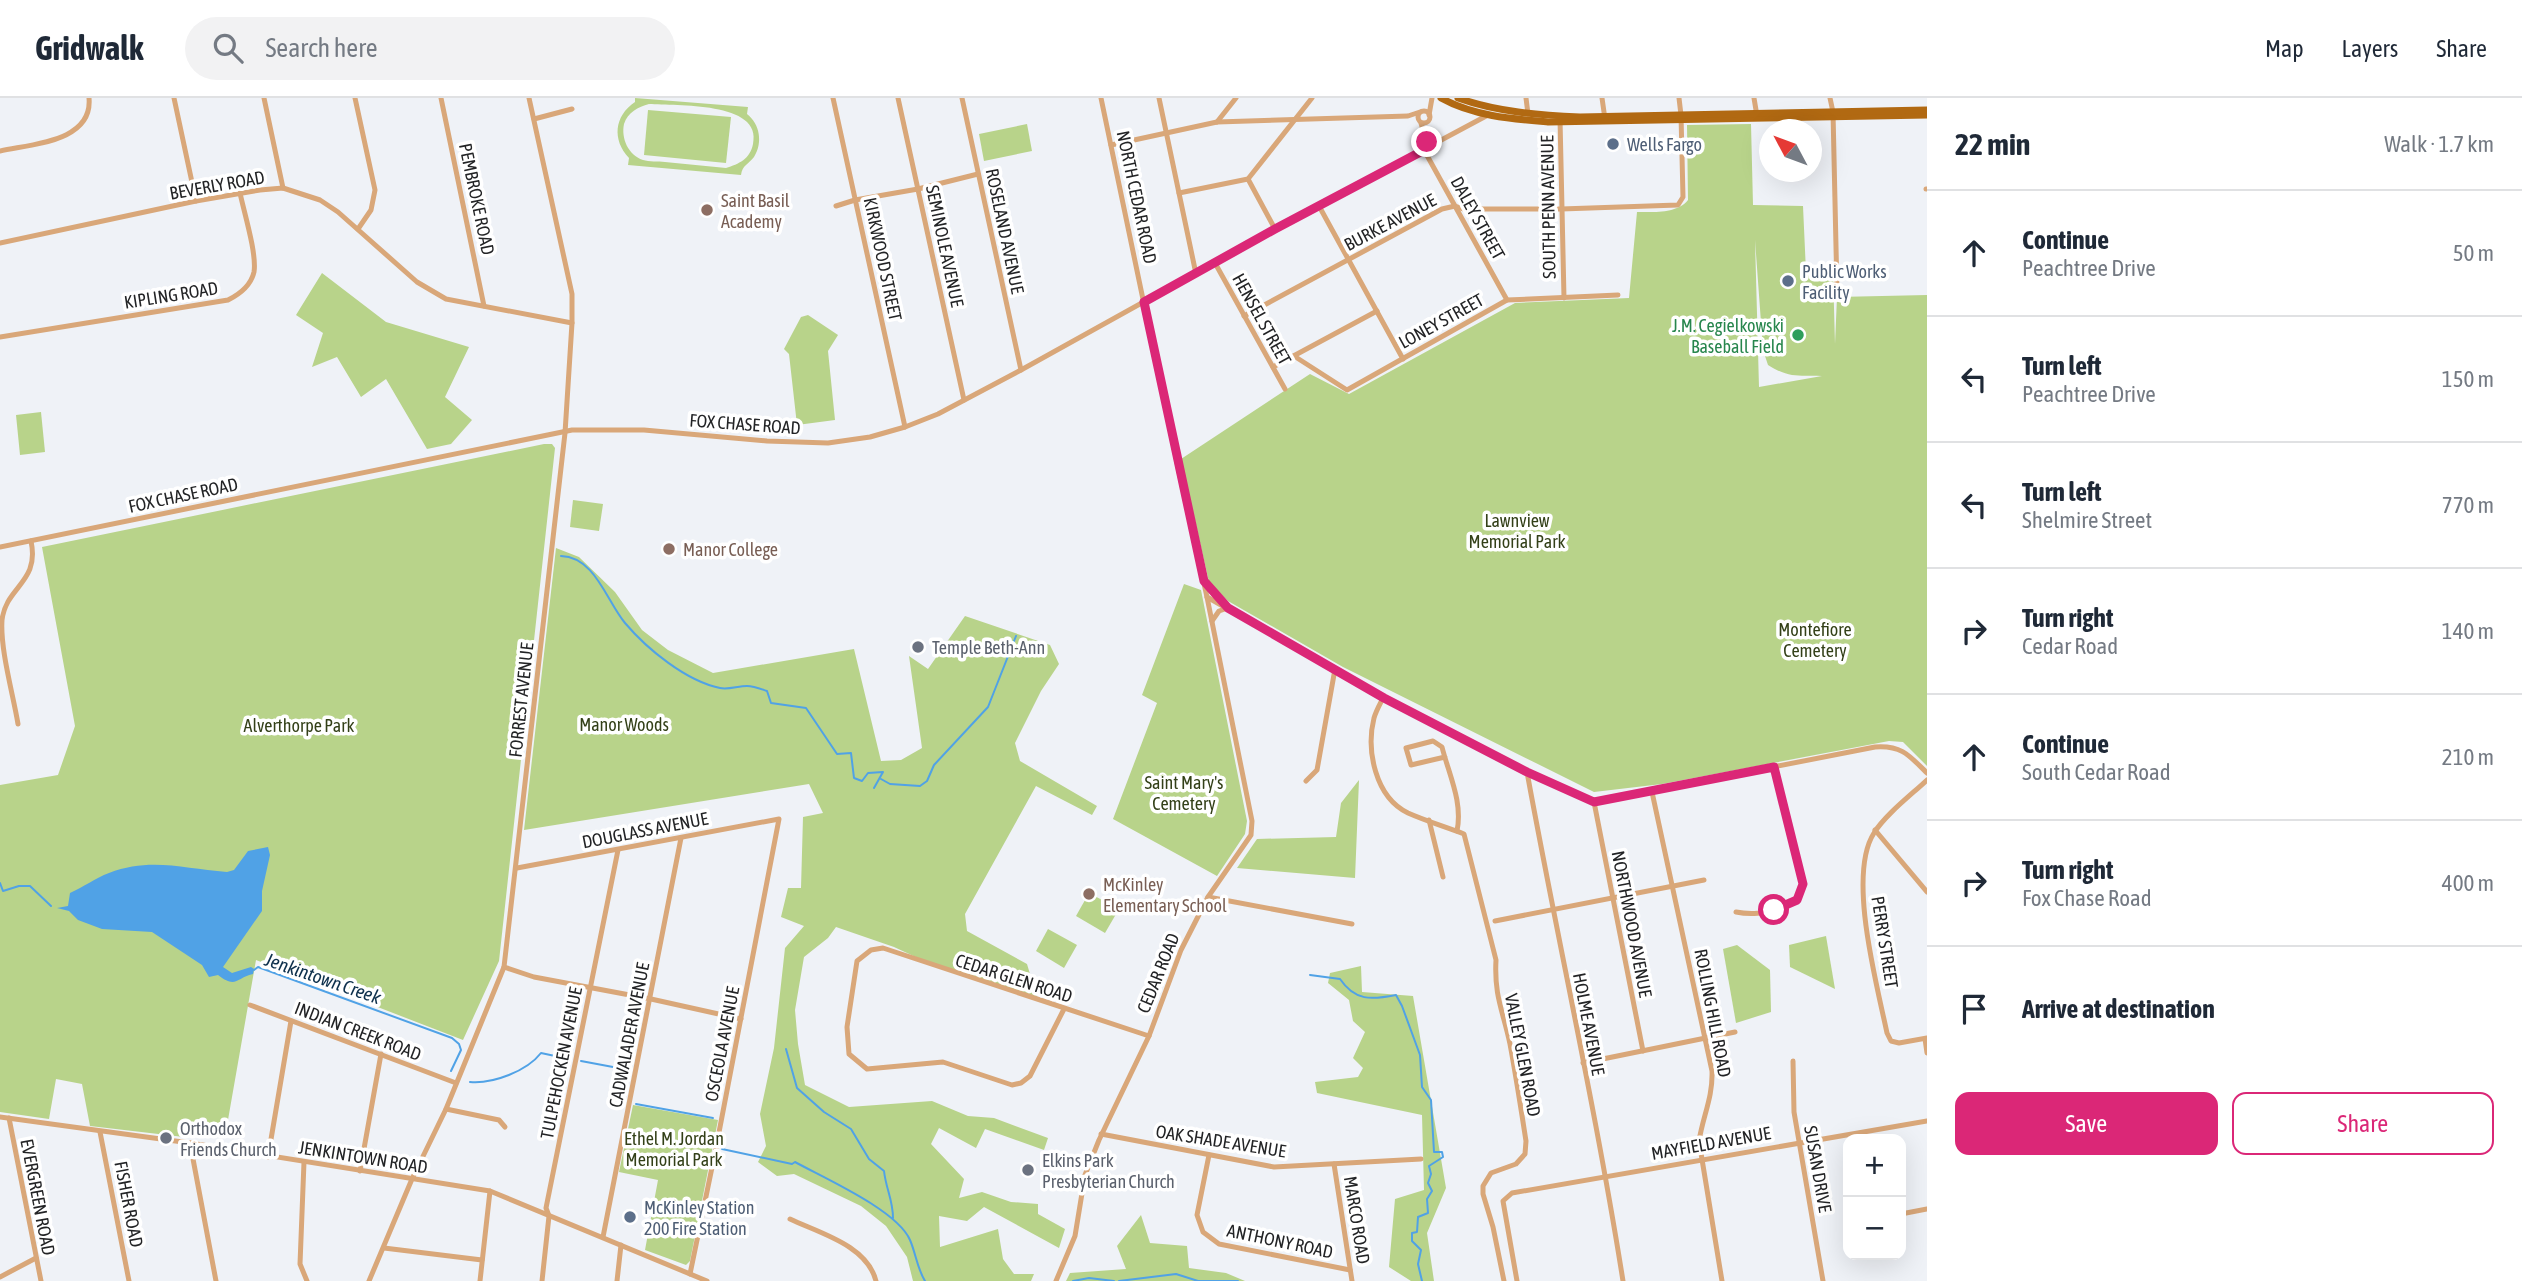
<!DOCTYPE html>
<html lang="en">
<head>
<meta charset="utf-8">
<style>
	:root { --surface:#fff; --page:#f2f2f3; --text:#1f2937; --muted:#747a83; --line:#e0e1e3; --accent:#db2777 }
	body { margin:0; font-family:"Asap Condensed",sans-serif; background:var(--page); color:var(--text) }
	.controls { position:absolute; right:21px; bottom:21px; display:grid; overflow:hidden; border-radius:14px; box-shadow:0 7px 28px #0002 }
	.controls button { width:63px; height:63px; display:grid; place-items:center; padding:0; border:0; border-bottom:2px solid var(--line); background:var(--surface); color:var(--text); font:35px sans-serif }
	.compass { position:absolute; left:1759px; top:21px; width:63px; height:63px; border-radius:50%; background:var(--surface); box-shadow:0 7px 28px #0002; rotate:311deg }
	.stop { position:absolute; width:21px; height:21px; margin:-16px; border:5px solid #db2777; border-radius:50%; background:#fff }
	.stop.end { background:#db2777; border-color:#fff; box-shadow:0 2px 7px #0008 }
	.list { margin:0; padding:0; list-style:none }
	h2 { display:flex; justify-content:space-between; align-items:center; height:91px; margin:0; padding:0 28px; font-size:30px }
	h2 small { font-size:23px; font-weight:400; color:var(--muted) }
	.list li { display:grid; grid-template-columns:46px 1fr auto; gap:21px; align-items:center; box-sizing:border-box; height:126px; padding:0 28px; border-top:2px solid var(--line) }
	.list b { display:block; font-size:26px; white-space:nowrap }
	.list p { margin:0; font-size:23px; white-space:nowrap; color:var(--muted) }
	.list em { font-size:23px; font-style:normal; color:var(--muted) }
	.actions { display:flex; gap:14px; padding:21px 28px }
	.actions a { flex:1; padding:16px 0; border:2px solid var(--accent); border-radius:14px; text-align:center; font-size:24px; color:var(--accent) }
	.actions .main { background:var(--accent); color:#fff }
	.icon { flex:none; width:38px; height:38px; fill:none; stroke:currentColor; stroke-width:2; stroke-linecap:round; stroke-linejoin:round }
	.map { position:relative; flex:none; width:1927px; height:1183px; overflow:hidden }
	header { display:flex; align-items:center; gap:42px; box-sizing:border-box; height:98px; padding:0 35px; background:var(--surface); border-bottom:2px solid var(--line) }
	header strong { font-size:33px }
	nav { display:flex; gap:38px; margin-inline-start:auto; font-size:24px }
	.search { width:490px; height:63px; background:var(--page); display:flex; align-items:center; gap:18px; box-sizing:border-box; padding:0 24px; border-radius:38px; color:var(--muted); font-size:26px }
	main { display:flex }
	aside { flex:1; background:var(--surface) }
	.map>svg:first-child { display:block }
	.green { fill:#b8d38a; fill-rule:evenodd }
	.water { fill:#50a2e6 }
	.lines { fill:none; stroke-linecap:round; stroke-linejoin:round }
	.stream { stroke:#50a2e6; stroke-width:2 }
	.minor { stroke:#d9a779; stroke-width:5 }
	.major { stroke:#b16912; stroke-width:7 }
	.route { stroke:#db2777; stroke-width:9 }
	.service-dot { fill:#5c6f8a; stroke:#fff; stroke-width:2.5 }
	.education-dot { fill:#8d6e63; stroke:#fff; stroke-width:2.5 }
	.leisure-dot { fill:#2e9e5b; stroke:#fff; stroke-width:2.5 }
	.worship-dot { fill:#6b7280; stroke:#fff; stroke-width:2.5 }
	.labels { text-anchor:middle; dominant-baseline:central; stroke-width:7; stroke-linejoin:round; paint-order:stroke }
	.service-label { font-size:18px; fill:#4e5e75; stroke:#fff; text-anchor:start }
	.street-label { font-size:18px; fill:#232426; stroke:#fff }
	.education-label { font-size:18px; fill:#785e54; stroke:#fff; text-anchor:start }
	.leisure-label { font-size:18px; fill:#27864d; stroke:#fff; text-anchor:end }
	.park-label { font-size:18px; fill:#334018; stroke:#fff }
	.worship-label { font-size:18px; fill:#5b616d; stroke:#fff; text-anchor:start }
	.water-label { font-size:19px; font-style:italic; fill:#0f314d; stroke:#fff }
</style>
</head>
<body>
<header>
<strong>Gridwalk</strong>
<div class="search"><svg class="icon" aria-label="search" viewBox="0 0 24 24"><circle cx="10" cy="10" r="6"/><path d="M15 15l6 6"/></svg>Search here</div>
<nav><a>Map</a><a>Layers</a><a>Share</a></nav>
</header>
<main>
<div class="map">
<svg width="1927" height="1183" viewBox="0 0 1927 1183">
	<rect width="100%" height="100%" fill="#eff2f7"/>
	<g class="green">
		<path d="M635 0 748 9 747 16C760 26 763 45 754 59 749 66 742 67 741 77L628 67 629 60C612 42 614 18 635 4ZM649 6C675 8 763 3 753 46 750 61 739 66 726 70 706 68 685 66 665 64 658 63 649 64 643 62 628 57 621 40 624 26 628 14 638 9 649 6Z"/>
		<polygon points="648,12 731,19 726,65 644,57"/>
		<polygon points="1027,26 1032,53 984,63 979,36"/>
		<path d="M1751 26 1753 107 1803 108 1806 174H1833L1835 246 1837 199 1927 197V668L1903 644 1889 643 1662 686 1594 694 1343 569 1228 503 1209 484 1181 361 1310 276 1349 296 1515 205 1629 200 1637 114C1652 114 1677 116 1688 102L1687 27ZM1755 142 1763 252 1768 267C1790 281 1799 277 1822 278L1759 289Z"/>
		<polygon points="322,175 386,224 469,249 445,299 472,322 451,346 427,351 386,281 361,299 337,259 312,269 323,235 296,217"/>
		<polygon points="808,217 838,237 828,253 835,322 797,327 789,256 784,251 801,219"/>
		<polygon points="41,314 45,354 20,357 16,317"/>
		<polygon points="544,346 552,346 555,350 499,863 463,942 256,862 225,1039 188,1035 184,1039 90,1028 82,986 56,981 49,1021 0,1014 0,687 58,677 75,628 42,449"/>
		<polygon points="573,402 603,406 599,433 570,429"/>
		<polygon points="556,450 579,459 615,494 642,532 668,552 713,575 854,551 881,663 901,662 922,650 909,558 928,571 965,518 1050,547 1059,566 1041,593 1015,645 1020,663 1097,708 1092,717 1036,688 965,816 967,833 1027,866 1038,903 933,867 894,849 836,829 828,840 804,859 795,912 798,946 805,987 849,1009 932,1003 968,1018 994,1020 1048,1040 1044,1052 985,1031 976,1050 939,1030 931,1046 964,1081 959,1100 982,1094 1011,1104 1038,1106 1038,1116 1065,1131 1059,1150 984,1109 967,1123 939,1118 940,1149 998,1131 1003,1161 1014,1176 1034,1176 1031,1183 913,1183 907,1159 886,1128 861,1108 794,1076 777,1078 758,1064 766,1048 760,1016 774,950 785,850 804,828 781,819 788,790 801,790 803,719 823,715 809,686 524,732"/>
		<polygon points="1184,486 1201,492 1247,723 1245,736 1217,778 1113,721 1157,605 1142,597"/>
		<polygon points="1359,682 1355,780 1237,770 1257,741 1336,739 1341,705"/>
		<polygon points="1089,795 1119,811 1105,835 1076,818"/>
		<polygon points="1048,831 1077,847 1064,870 1036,853"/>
		<polygon points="1826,838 1835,891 1790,869 1789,847"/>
		<polygon points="1737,847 1770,872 1771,914 1736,925 1723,851"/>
		<polygon points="1361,868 1362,894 1413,898 1446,1090 1427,1135 1434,1183 1411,1183 1389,1169 1395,1101 1424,1092 1422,1017 1317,995 1315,984 1358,979 1363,970 1353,960 1365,934 1353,923 1349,902 1328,885 1330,875"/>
		<polygon points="633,1007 718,1022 690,1163 686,1167 645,1152 658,1082 619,1074"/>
		<polygon points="1141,1117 1150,1145 1187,1148 1189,1170 1226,1175 1245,1183 1066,1183 1070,1175 1126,1171 1117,1148"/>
	</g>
	<path class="water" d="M268 749 270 757 262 793V813L223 869 232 875 251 869 254 871 253 876C236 880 236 891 218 877L209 879 202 867 152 834 102 831 78 822 69 813 57 810 68 808 70 795C84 789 95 780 109 775 151 759 184 771 227 774L234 772 248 753Z"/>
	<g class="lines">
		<g class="stream">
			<path d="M561 458C595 459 606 502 625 525 647 551 686 583 720 590 728 592 738 588 747 588 754 588 761 591 767 593L771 605 806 610 837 656 851 655 854 680 862 683 868 675 883 674 874 690"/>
			<polyline points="881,681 890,686 920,688 927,683 934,667 988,609 1016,538"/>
			<polyline points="0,785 3,793 19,788 30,788 51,808"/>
			<polyline points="254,872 258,869 452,940 459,946 461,952 451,973"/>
			<path d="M1310 877 1340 881C1355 903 1371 902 1396 897L1402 908 1420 957 1422 989 1431 1002 1434 1054H1442L1443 1059 1429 1068 1431 1076 1428 1085 1432 1093 1427 1101 1428 1115 1418 1119 1417 1134 1412 1135V1143L1421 1152 1418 1166 1422 1183"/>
			<path d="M786 951 797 990 824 1014 851 1031 869 1061 884 1073C886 1091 893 1102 893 1120"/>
			<polyline points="581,963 629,972"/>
			<path d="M470 984C493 986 527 973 541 955L569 961"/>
			<polyline points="636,1006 713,1020"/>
			<path d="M722 1051 792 1066 795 1064C824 1080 897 1112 910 1142 916 1156 917 1170 925 1183"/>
			<polyline points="1073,1183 1089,1180 1114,1183"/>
			<polyline points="1119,1183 1176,1176 1198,1183 1238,1183"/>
		</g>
		<g class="minor">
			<polyline points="174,0 196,103"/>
			<polyline points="264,0 283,90"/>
			<polyline points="355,0 375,92 371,112 358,131"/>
			<polyline points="441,0 484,208"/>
			<polyline points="833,0 905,329"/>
			<polyline points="898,0 964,302"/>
			<polyline points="962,0 1021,272"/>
			<polyline points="1159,0 1196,176"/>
			<polyline points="1526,0 1528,16"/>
			<polyline points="1602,0 1605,21"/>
			<polyline points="1754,0 1757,18"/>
			<polyline points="1830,0 1833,14 1837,193"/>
			<circle cx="1424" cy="19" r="6"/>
			<polyline points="1429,17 1432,0"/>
			<polyline points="534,21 572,11"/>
			<polyline points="1560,21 1564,200"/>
			<polyline points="1217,24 1236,0"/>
			<polyline points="1421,25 1428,50"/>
			<polyline points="1111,47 1217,24 1408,18 1420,14"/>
			<polyline points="1424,52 1507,202"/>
			<path d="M0 53C31 46 93 44 89 0"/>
			<polyline points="1248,81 1275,131"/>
			<polyline points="1926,91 1927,91"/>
			<polyline points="1179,95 1248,81 1312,0"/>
			<polyline points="836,108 855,102 918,91 978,76"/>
			<polyline points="1319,108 1403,261"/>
			<polyline points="0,145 196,103 260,92 283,90 320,102 338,114 417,184 446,201 572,225"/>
			<polyline points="1215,165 1285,291"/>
			<polyline points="1244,218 1442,111 1455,108 1463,111 1561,111 1678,107 1683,99 1681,17 1679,0"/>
			<path d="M0 239 228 202C240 196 251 187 254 174 257 156 244 114 240 95"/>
			<polyline points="1294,258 1347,292 1507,202 1618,197"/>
			<polyline points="1273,269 1377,213"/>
			<polyline points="0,449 572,332 644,332 767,343 828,345 870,339 905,329 938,316 1021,272 1275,131 1488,17"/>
			<polyline points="1205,485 1221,505"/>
			<path d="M1207 499 1383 600 1527 674 1594 704 1875 649C1901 647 1909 657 1927 675"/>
			<polyline points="1212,523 1219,513 1228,510"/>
			<path d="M1383 600C1380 606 1376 613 1374 620 1366 652 1375 699 1408 715 1426 723 1446 729 1464 736L1496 862C1494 898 1503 913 1510 946 1516 978 1521 1011 1526 1043L1525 1056 1516 1066 1491 1075 1483 1088V1096L1493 1129 1504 1183"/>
			<path d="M18 626C13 596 0 551 2 522 6 488 40 485 31 443"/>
			<path d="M1445 659 1411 667 1406 650 1433 643 1442 649C1449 677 1463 704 1457 733"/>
			<path d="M1527 674C1558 844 1596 1012 1623 1183"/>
			<path d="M1927 682C1911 697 1885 717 1874 735 1847 777 1877 887 1887 935L1891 943 1899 945 1927 940"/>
			<polyline points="1306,683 1317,672 1335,571"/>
			<path d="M1652 694 1712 973C1713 999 1703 1018 1699 1043L1722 1183"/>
			<polyline points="1594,704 1643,953"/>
			<polyline points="1429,722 1443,779"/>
			<polyline points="1875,732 1927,794"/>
			<polyline points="517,770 779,721 716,1050 690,1176"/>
			<polyline points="1208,799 1352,826"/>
			<path d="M1736 814C1761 819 1806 812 1802 778L1774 669"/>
			<polyline points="1495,823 1704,782"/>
			<polyline points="504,869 534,879 651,901 741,921"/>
			<polyline points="250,907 456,985"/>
			<polyline points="1064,911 1030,978 1021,985 1012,987 943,964 867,971 849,956 847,929 857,863 871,852 883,850 1149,938"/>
			<polyline points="1925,941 1927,955"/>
			<polyline points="1793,963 1794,1014 1823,1183"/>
			<polyline points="1583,965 1735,934"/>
			<polyline points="446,1011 499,1022 505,1029"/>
			<polyline points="0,1019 190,1045 490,1093 707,1183"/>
			<polyline points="9,1020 41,1183"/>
			<polyline points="100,1034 129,1183"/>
			<polyline points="1101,1036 1274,1069 1421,1061"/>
			<polyline points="190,1045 216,1183"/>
			<polyline points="1209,1057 1197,1117 1203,1134 1219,1146 1350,1172"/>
			<polyline points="268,1059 291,923"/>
			<polyline points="304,1064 300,1166 307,1183"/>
			<polyline points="1334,1066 1352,1183"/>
			<polyline points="360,1073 381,956"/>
			<polyline points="1901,1116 1927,1111"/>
			<path d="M790 1121C819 1135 867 1147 876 1183"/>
			<polyline points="603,1139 681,740"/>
			<polyline points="384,1150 482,1162"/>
			<polyline points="0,1179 36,1160"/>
			<polyline points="369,1183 412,1081 446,1011 504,869 565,335 572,225 572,196 529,0"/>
			<polyline points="480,1183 490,1093"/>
			<polyline points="542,1183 549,1118 546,1110 618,752"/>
			<polyline points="617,1183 621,1147"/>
			<polyline points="1056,1183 1075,1138 1085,1077 1099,1042 1149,938 1181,852 1208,799 1251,737 1252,723 1207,499 1179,374 1101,0"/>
			<polyline points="1517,1183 1503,1103 1512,1095 1927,1023"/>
		</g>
		<g class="major">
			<path d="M1441 0C1473 18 1512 21 1548 24L1927 17"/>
			<path d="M1458 0C1497 14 1539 17 1580 19L1927 12"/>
		</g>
	</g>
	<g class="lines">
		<polyline class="route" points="1427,44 1428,50 1275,131 1144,204 1204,483 1228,510 1384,600 1527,674 1594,704 1774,669 1803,786 1797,802 1774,812"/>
	</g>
	<g class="service-dot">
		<circle cx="1613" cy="46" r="7"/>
		<circle cx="1788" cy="183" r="7"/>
		<circle cx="630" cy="1119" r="7"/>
	</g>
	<g class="education-dot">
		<circle cx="707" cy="112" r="7"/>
		<circle cx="669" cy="451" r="7"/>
		<circle cx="1089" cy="796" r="7"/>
	</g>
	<circle class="leisure-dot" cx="1798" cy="237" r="7"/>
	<g class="worship-dot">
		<circle cx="918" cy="549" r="7"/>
		<circle cx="166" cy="1040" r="7"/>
		<circle cx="1028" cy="1072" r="7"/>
	</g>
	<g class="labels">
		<g class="service-label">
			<text x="1627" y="46">Wells Fargo</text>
			<text x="1802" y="173">Public Works<tspan x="1802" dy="21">Facility</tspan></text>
			<text x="644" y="1109">McKinley Station<tspan x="644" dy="21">200 Fire Station</tspan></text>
		</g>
		<g class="street-label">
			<text transform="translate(217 87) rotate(-10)">BEVERLY ROAD</text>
			<text transform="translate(1137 99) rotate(78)">NORTH CEDAR ROAD</text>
			<text transform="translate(477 101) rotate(78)">PEMBROKE ROAD</text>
			<text transform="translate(1548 109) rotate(-91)">SOUTH PENN AVENUE</text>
			<text transform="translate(1478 120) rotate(61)">DALEY STREET</text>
			<text transform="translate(1390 124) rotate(-28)">BURKE AVENUE</text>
			<text transform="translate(1005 133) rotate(78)">ROSELAND AVENUE</text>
			<text transform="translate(945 148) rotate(78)">SEMINOLE AVENUE</text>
			<text transform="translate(883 161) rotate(78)">KIRKWOOD STREET</text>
			<text transform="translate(171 197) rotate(-9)">KIPLING ROAD</text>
			<text transform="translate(1262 221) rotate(61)">HENSEL STREET</text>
			<text transform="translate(1441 223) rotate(-29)">LONEY STREET</text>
			<text transform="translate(745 326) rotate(4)">FOX CHASE ROAD</text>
			<text transform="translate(183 397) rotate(-12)">FOX CHASE ROAD</text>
			<text transform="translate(521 602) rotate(-84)">FORREST AVENUE</text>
			<text transform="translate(645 732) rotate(-11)">DOUGLASS AVENUE</text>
			<text transform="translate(1632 826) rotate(79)">NORTHWOOD AVENUE</text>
			<text transform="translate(1885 844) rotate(81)">PERRY STREET</text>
			<text transform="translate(1158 875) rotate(-68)">CEDAR ROAD</text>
			<text transform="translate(1014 880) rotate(18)">CEDAR GLEN ROAD</text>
			<text transform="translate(1713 915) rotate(79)">ROLLING HILL ROAD</text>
			<text transform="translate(1589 926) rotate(79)">HOLME AVENUE</text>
			<text transform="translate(358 933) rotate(21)">INDIAN CREEK ROAD</text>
			<text transform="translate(629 937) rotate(-79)">CADWALADER AVENUE</text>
			<text transform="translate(722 946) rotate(-79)">OSCEOLA AVENUE</text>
			<text transform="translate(1523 957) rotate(79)">VALLEY GLEN ROAD</text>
			<text transform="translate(561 965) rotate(-79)">TULPEHOCKEN AVENUE</text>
			<text transform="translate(1221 1043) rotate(9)">OAK SHADE AVENUE</text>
			<text transform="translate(1711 1045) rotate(-10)">MAYFIELD AVENUE</text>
			<text transform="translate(363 1059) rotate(9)">JENKINTOWN ROAD</text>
			<text transform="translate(1818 1071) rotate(80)">SUSAN DRIVE</text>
			<text transform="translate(38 1099) rotate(79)">EVERGREEN ROAD</text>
			<text transform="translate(129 1106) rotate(79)">FISHER ROAD</text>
			<text transform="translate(1357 1122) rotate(81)">MARCO ROAD</text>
			<text transform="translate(1280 1143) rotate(12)">ANTHONY ROAD</text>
		</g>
		<g class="education-label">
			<text x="721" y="102">Saint Basil<tspan x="721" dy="21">Academy</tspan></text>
			<text x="683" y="451">Manor College</text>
			<text x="1103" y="786">McKinley<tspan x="1103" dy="21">Elementary School</tspan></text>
		</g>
		<g class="leisure-label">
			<text x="1784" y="227">J.M. Cegielkowski<tspan x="1784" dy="21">Baseball Field</tspan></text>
		</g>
		<g class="park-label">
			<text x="1517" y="422">Lawnview<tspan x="1517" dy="21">Memorial Park</tspan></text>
			<text x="1815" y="531">Montefiore<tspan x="1815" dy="21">Cemetery</tspan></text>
			<text x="624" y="626">Manor Woods</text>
			<text x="299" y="627">Alverthorpe Park</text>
			<text x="1184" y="684">Saint Mary's<tspan x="1184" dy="21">Cemetery</tspan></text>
			<text x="674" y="1040">Ethel M. Jordan<tspan x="674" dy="21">Memorial Park</tspan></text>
		</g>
		<g class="worship-label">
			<text x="932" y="549">Temple Beth-Ann</text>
			<text x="180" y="1030">Orthodox<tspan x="180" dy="21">Friends Church</tspan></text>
			<text x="1042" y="1062">Elkins Park<tspan x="1042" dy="21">Presbyterian Church</tspan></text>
		</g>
		<g class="water-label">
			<text transform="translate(323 880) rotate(19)">Jenkintown Creek</text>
		</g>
	</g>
</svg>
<div class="controls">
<button>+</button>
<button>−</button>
</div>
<svg class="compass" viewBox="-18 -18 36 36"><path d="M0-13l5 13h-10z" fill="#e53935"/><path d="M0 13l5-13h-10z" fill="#747a83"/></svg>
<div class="stop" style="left:1774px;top:812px"></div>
<div class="stop end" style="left:1427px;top:44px"></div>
</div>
<aside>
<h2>22 min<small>Walk · 1.7 km</small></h2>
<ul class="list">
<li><svg class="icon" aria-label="ahead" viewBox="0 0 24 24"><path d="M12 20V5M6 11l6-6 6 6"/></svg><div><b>Continue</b><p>Peachtree Drive</p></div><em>50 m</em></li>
<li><svg class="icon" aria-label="left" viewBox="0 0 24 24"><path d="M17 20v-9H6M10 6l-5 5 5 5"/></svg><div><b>Turn left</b><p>Peachtree Drive</p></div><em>150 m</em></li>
<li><svg class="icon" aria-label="left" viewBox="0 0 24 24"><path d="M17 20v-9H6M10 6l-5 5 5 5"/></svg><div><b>Turn left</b><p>Shelmire Street</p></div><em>770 m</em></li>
<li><svg class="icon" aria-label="right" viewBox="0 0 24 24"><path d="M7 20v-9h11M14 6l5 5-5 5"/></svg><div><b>Turn right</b><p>Cedar Road</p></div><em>140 m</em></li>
<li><svg class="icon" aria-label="ahead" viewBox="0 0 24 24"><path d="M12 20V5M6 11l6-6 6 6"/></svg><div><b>Continue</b><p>South Cedar Road</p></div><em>210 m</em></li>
<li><svg class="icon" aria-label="right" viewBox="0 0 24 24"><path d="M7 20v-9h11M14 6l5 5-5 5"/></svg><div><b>Turn right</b><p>Fox Chase Road</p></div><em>400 m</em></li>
<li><svg class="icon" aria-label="arrive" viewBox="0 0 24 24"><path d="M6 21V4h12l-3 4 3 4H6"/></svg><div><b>Arrive at destination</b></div></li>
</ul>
<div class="actions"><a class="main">Save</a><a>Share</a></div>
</aside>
</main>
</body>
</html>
